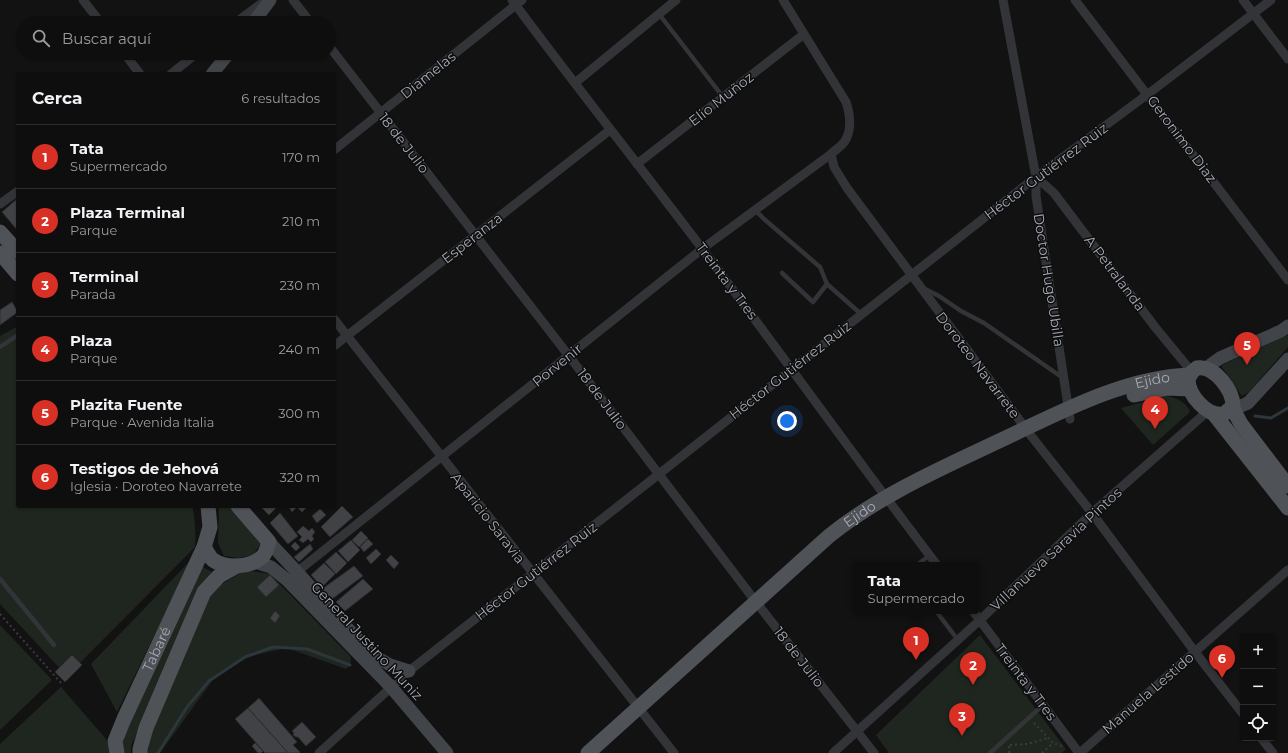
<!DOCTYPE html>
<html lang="es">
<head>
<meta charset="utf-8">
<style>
	:root { --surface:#0e0e0e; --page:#1c1c1c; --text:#f1f3f6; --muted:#9b9c9e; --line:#2e2e2e; --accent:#d93025 }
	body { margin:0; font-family:Montserrat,sans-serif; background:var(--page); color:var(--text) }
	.controls { position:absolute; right:12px; bottom:12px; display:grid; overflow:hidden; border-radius:4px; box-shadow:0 1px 3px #0004 }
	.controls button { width:36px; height:36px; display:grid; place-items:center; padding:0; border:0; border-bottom:1px solid var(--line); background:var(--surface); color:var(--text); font:20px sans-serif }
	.you { position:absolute; left:787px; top:421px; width:14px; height:14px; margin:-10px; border:3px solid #fff; border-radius:50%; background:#1a73e8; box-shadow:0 0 0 6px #1a73e833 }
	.badge { display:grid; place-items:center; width:26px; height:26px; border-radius:50%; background:var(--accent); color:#fff; font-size:13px; font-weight:700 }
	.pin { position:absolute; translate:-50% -33px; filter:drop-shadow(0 1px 2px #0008) }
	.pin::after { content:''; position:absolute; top:21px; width:14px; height:12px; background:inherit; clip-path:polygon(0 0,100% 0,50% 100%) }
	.popup { position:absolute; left:853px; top:562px; width:126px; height:52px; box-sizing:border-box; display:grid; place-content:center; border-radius:4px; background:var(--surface); filter:drop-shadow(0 1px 3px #0005); font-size:13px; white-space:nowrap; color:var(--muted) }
	.popup b { font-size:15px; color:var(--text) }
	.popup::after { content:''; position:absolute; left:50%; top:100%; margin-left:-8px; border:8px solid transparent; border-top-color:var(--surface) }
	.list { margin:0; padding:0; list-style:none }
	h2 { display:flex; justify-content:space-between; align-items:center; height:52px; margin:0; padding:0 16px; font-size:17px }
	h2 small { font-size:13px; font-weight:400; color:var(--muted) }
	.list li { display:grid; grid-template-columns:26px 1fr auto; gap:12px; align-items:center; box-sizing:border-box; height:64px; padding:0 16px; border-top:1px solid var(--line) }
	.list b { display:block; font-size:15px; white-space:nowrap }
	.list p { margin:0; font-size:13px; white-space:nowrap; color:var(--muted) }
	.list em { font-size:13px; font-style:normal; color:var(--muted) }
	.icon { flex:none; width:22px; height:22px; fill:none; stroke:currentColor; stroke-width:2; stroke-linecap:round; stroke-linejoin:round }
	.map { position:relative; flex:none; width:1288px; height:753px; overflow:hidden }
	.search { position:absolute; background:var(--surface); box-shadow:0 1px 3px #0004; left:16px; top:16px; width:320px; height:44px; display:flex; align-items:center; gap:10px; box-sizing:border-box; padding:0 14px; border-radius:22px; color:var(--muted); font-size:15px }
	.panel { position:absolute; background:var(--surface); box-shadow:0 1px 3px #0004; left:16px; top:72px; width:320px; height:436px; border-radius:4px }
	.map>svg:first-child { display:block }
	.green { fill:#1e261f }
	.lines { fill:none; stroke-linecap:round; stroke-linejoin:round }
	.stream { stroke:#2c363b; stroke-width:3 }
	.building { fill:#414246; stroke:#2c2c2f }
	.path { stroke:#393b3f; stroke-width:2; stroke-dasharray:2 3; stroke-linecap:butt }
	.lane { stroke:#333438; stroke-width:4.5 }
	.street { stroke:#333438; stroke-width:9 }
	.secondary { stroke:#414448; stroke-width:13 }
	.primary { stroke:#4f5257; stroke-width:15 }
	.labels { text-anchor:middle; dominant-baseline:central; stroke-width:3; stroke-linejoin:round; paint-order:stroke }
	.street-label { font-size:14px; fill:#a4aab3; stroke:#0d0d0e }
</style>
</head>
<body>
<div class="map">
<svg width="1288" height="753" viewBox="0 0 1288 753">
	<rect width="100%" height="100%" fill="#121213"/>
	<g class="green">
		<path d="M18 326V506H192C195 519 196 533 195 547L67 676 0 604V336Z"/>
		<polygon points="1288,335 1288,347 1249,392 1242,396 1222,367 1222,365"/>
		<path d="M1166 396C1176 398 1186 401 1190 412L1153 445 1121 408Z"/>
		<polygon points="217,506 231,506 261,543 253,555 238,558 224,556 218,543 219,510"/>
		<polygon points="191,560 117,712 91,664"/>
		<polygon points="201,566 212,572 169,659 131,746 131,753 123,753 119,744"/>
		<polygon points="246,570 270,574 351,657 350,665 346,669 287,648 245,657 215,677 160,753 147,753 144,749 206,601 220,585"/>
		<polygon points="0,625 52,680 0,730"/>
		<polygon points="980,635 1066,749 1062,753 889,753 876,735"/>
		<polygon points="61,687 106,739 111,753 0,753 0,744"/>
	</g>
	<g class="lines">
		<g class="stream">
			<polyline points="1255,416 1271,418 1288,408"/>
			<polyline points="158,753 187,707 209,681 245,657 273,647 307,649 350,665"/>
		</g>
	</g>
	<g class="building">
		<polygon points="18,198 18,231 2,212"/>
		<polygon points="12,302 18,312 0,325 0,310"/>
		<polygon points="260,506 278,506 269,515"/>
		<polygon points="288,506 312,506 310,507 308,506 302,512 297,507 292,512"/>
		<polygon points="342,506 353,517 330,537 321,527"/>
		<polygon points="320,509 326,515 317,523 312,516"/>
		<polygon points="280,513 298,536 288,544 270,523"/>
		<polygon points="303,526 309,531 312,528 315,532 312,536 314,539 311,542 308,539 303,543 299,540 302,537 297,532"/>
		<polygon points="361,531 368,538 359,547 352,540"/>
		<polygon points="368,539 373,544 364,552 360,547"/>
		<polygon points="351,540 360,550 348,562 338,551"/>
		<polygon points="295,542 300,547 296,551 291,546"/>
		<polygon points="310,544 313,549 299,562 294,557"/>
		<polygon points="376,549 381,554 371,564 366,558"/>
		<polygon points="336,552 347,563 336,574 325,562"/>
		<polygon points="391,555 399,563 394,569 386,560"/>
		<polygon points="324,563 335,574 322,587 311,575"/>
		<polygon points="354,566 363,576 332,599 322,589"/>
		<polygon points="270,575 279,585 266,597 257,587"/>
		<polygon points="363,579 373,589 345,611 336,602"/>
		<polygon points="275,611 280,616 275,623 270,618"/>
		<polygon points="72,655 82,665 65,682 55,672"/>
		<polygon points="259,698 297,742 293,745 300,752 299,753 288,753 248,708"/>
		<polygon points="248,708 288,753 265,753 235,719"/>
		<polygon points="302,722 316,737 306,746 298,737 296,737 293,735 294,733 292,731"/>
		<polygon points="255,743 263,751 261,753 258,753 252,746"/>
	</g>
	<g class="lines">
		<g class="path">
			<polyline points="0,614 61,683"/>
			<polyline points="1034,723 1053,743 1062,746"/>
			<polyline points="1010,745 1027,744 1048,738"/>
			<polyline points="1009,753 1009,745"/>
			<polyline points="1042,753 1053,743"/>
		</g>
		<g class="lane">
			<polyline points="659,14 723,97"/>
			<polyline points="755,210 764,219 820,267 827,284 861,314"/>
			<polyline points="782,273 813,302 827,284"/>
			<polyline points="925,289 939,296 961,311 984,323 1063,378"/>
			<polyline points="0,347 18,335"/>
			<polyline points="917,565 930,555"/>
			<polyline points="0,579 54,645"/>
			<polyline points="936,611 958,640"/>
			<polyline points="990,753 1043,705"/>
		</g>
		<g class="street">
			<polyline points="83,0 101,23"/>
			<polyline points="293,0 311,23"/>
			<path d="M512 0C580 92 651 180 719 271 792 369 863 468 937 565"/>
			<path d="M783 0 846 102C850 114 852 129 845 141 842 146 835 150 831 154L834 167 847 188 1032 437 1092 513 1195 652 1243 714"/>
			<polyline points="1003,0 1036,177 1036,196 1070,419"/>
			<polyline points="1075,0 1288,280"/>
			<polyline points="1243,0 1288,59"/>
			<polyline points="235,23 266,0"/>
			<polyline points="329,46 569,356 756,602 874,753"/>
			<polyline points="124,53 140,74"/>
			<polyline points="171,74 197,53"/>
			<polyline points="575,83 676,0"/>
			<polyline points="334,150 522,0"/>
			<polyline points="637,164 804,34"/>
			<polyline points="1036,177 1054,193 1155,327 1192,372"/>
			<polyline points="0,204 18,191"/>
			<polyline points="334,319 674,753"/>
			<polyline points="334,346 610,130"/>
			<polyline points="293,575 702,249 831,154"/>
			<polyline points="973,611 1079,753"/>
			<polyline points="1261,738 1273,753"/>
			<polyline points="319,753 409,671 1036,177 1148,94 1271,0"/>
			<polyline points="833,753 980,620 1092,513 1208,411"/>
			<polyline points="1080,753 1288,570"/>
		</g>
		<g class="secondary">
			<polyline points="253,23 270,0"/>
			<polyline points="212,74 229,53"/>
			<polyline points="1206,368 1220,358 1281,331 1288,326"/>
			<polyline points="1233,406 1241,406 1248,403 1288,359"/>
			<polyline points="269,542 297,572 351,632 373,655 390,665 409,671"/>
			<polyline points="255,562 271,567 287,580 391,687 447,753"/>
		</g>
		<g class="primary">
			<polyline points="0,232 18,252"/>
			<polyline points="0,253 18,274"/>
			<path d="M1197 368C1214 365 1233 390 1233 406L1224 414C1207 417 1188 395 1188 379L1192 372Z"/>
			<polyline points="1134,395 1168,388 1190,389"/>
			<polyline points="1232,407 1241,424 1288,486"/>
			<polyline points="1214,414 1288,508"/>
			<path d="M204 547C207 551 209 557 213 560 226 569 251 568 263 556 266 553 267 547 269 542L238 506"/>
			<path id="s1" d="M117 753 115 741 124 719 204 547 210 527 208 506"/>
			<polyline points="140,753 140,749 146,728 204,592 219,576 237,566"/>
			<path id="s2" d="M588 753 829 536C880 495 940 469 999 441 1059 413 1122 378 1189 375"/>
		</g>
	</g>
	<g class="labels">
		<g class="street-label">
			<text transform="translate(428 75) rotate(-39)">Diamelas</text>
			<text transform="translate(721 99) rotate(-38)">Elio Muñoz</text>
			<text transform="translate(1182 139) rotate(53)">Geronimo Diaz</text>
			<text transform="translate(404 143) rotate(52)">18 de Julio</text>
			<text transform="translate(1046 171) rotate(-37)">Héctor Gutiérrez Ruiz</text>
			<text transform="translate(472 238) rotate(-38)">Esperanza</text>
			<text transform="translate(1115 273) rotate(53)">A Petralanda</text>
			<text transform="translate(1049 280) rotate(81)">Doctor Hugo Ubilla</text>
			<text transform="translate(727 281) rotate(53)">Treinta y Tres</text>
			<text transform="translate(557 365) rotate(-39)">Porvenir</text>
			<text transform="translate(978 365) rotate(53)">Doroteo Navarrete</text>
			<text transform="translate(790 370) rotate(-38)">Héctor Gutiérrez Ruiz</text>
			<text stroke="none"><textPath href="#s2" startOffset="685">Ejido</textPath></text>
			<text transform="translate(602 399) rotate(53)">18 de Julio</text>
			<text stroke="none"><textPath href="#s2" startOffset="362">Ejido</textPath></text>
			<text transform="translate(488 518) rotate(52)">Aparicio Saravia</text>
			<text transform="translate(1056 549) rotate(-43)">Villanueva Saravia Pintos</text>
			<text transform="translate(536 571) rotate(-38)">Héctor Gutiérrez Ruiz</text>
			<text transform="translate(367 641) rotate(47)">General Justino Muniz</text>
			<text stroke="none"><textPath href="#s1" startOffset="113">Tabaré</textPath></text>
			<text transform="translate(799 657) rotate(52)">18 de Julio</text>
			<text transform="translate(1026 682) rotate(53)">Treinta y Tres</text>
			<text transform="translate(1148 693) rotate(-41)">Manuela Lestido</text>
		</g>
	</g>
</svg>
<div class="controls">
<button>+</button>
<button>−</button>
<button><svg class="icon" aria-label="locate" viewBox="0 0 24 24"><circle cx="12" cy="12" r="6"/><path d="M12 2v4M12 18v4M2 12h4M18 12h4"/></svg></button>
</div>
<div class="you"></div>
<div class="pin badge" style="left:916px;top:660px">1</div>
<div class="popup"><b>Tata</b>Supermercado</div>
<div class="pin badge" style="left:973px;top:685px">2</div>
<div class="pin badge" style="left:962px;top:736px">3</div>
<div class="pin badge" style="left:1155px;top:429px">4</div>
<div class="pin badge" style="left:1247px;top:365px">5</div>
<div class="pin badge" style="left:1222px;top:678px">6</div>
<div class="search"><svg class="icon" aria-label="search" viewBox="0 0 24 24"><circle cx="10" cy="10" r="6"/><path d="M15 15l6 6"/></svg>Buscar aquí</div>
<section class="panel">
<h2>Cerca<small>6 resultados</small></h2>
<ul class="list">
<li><span class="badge">1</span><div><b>Tata</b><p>Supermercado</p></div><em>170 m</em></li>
<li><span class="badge">2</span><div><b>Plaza Terminal</b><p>Parque</p></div><em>210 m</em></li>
<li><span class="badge">3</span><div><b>Terminal</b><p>Parada</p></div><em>230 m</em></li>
<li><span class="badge">4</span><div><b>Plaza</b><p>Parque</p></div><em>240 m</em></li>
<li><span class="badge">5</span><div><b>Plazita Fuente</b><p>Parque · Avenida Italia</p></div><em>300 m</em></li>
<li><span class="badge">6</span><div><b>Testigos de Jehová</b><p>Iglesia · Doroteo Navarrete</p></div><em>320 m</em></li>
</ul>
</section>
</div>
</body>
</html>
